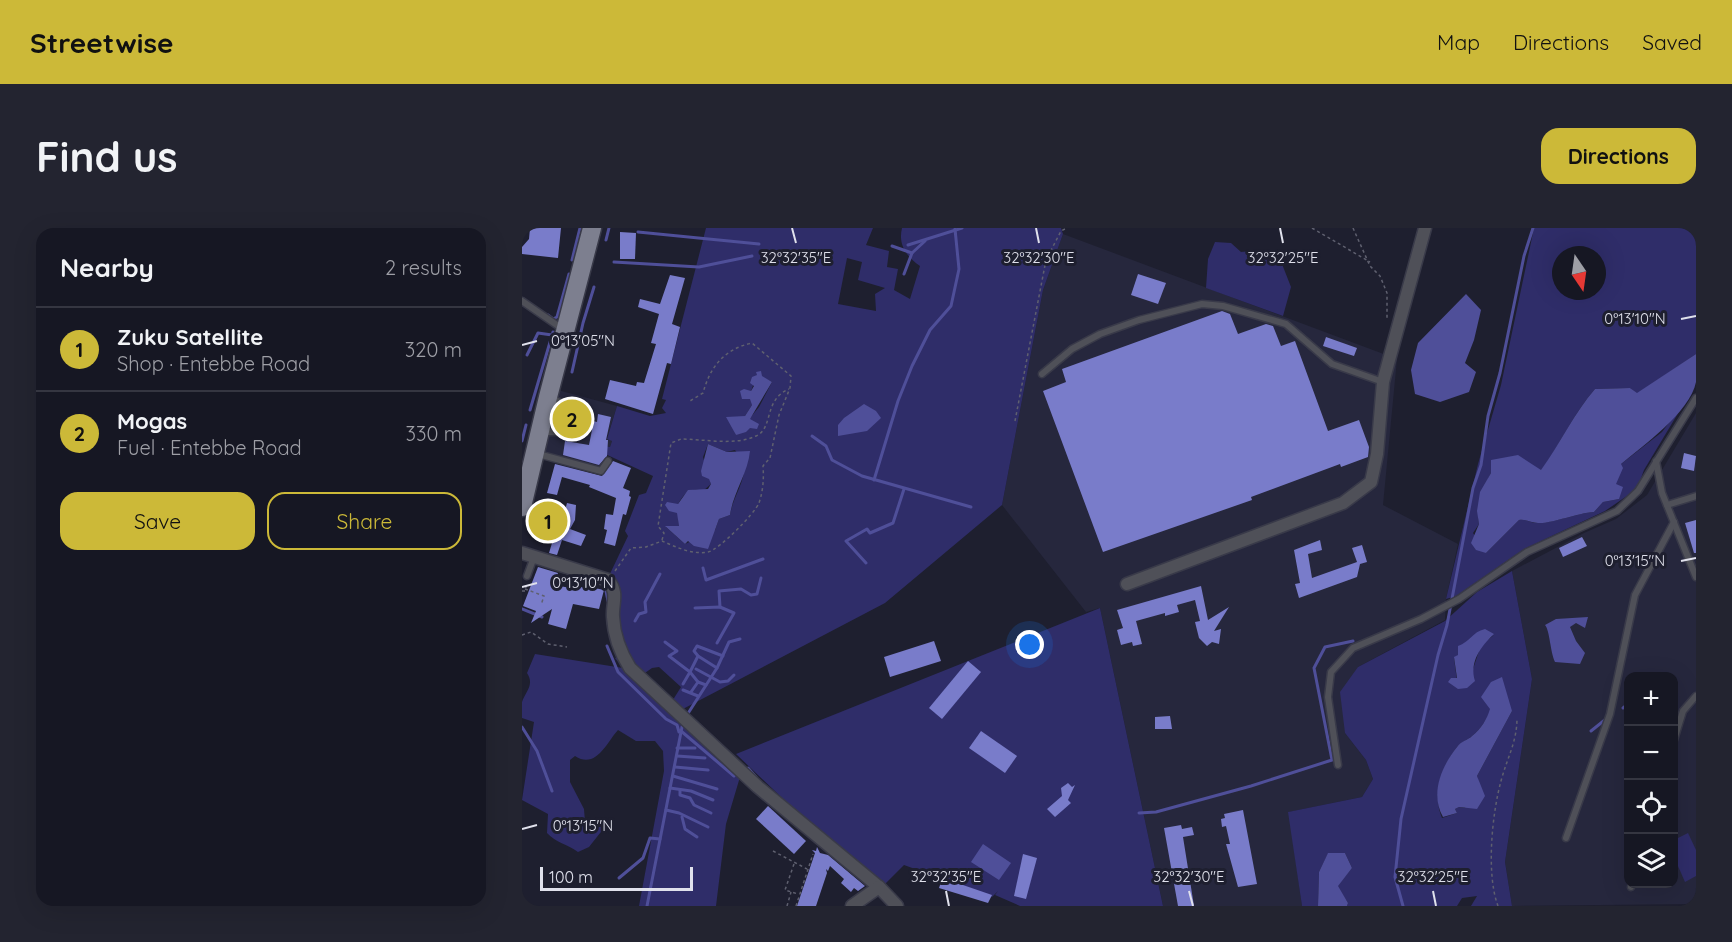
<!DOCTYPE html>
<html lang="en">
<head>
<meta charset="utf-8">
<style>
	:root { --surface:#161723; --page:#232430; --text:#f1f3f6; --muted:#9e9fa6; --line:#353641; --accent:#ccb938 }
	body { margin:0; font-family:Quicksand,sans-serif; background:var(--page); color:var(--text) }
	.controls { position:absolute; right:18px; bottom:18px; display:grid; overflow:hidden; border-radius:12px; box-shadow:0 6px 24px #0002 }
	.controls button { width:54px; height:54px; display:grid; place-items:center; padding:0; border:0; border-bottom:2px solid var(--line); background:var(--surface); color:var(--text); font:30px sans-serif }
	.compass { position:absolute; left:1030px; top:18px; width:54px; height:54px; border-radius:50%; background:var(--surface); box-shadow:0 6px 24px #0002; rotate:167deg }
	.scale { position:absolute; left:18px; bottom:15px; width:153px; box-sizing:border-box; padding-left:6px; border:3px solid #e0e1ec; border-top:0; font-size:16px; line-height:21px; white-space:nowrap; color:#e0e1ec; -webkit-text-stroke:4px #1e1f2f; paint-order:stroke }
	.you { position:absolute; left:508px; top:417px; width:21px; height:21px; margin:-15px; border:4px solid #fff; border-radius:50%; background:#1a73e8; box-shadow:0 0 0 9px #1a73e833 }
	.badge { display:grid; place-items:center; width:39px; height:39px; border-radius:50%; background:var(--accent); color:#111; font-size:20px; font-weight:700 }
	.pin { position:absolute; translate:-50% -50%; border:3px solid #fff; box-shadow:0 2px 6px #0006 }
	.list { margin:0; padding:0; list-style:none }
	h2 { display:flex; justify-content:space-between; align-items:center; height:78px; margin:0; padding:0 24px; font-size:26px }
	h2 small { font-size:20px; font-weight:400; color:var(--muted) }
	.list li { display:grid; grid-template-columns:39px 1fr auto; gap:18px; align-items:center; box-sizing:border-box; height:84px; padding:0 24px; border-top:2px solid var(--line) }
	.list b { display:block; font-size:22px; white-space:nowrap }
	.list p { margin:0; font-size:20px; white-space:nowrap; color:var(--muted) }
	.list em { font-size:20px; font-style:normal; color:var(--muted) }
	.actions { display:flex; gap:12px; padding:18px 24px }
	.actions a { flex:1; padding:14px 0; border:2px solid var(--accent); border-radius:18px; text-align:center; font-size:21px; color:var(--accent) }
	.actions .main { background:var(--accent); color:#111 }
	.icon { flex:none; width:33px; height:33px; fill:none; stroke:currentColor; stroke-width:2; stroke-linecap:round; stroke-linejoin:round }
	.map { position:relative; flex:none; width:1174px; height:678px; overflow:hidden; border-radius:18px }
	header { display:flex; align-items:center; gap:36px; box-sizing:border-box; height:84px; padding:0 30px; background:var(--accent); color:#111 }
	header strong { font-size:28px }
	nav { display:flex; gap:33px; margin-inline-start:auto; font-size:21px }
	.intro { display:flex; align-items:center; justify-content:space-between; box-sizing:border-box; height:144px; padding:0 36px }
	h1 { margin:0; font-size:42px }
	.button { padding:15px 27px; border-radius:18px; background:var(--accent); color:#111; font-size:21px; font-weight:700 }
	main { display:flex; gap:36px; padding:0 36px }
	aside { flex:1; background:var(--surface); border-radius:18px; box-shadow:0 6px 24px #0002 }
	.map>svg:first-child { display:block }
	.built { fill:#26273d; fill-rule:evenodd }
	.green { fill:#2f2d69; fill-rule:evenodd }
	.water { fill:#4f4f99 }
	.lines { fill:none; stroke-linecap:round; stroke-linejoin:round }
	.stream { stroke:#4f4f99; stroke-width:3 }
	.building { fill:#797cca }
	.lane-casing { stroke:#393a49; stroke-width:9 }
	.street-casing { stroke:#393a49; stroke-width:15 }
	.primary-casing { stroke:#393a49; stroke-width:21 }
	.path { stroke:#5f606f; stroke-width:1.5; stroke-dasharray:3 3; stroke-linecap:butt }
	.lane { stroke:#4f5058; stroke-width:6 }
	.street { stroke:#4f5058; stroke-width:12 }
	.primary { stroke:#7d7f8f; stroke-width:18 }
	.ticks { fill:none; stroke:#e0e1ec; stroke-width:2 }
	.ticks-label { font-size:15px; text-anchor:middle; fill:#e0e1ec; stroke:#1e1f2f; stroke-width:6; stroke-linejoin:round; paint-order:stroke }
</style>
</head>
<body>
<header>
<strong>Streetwise</strong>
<nav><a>Map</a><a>Directions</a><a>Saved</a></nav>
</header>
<div class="intro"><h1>Find us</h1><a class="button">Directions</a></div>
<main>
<aside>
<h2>Nearby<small>2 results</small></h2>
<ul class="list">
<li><span class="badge">1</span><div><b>Zuku Satellite</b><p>Shop · Entebbe Road</p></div><em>320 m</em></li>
<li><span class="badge">2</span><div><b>Mogas</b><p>Fuel · Entebbe Road</p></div><em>330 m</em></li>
</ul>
<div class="actions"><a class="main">Save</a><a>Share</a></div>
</aside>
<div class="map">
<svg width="1174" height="678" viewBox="0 0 1174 678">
	<rect width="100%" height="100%" fill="#1e1f2f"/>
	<g class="built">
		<polygon points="541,6 875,131 861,277 936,316 924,371 923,392 836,439 823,505 844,532 851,551 840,569 767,584 780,678 641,678 578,380 564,384 480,277 521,62"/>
		<polygon points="32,161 95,178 85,210 90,213 88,219 83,218 77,239 20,224"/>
		<path d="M1174 185V676L990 678 983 634 1010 451 990 343 1062 305 1094 291 1125 267ZM1106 448H1152V656H1106Z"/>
	</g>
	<g class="green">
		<path d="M184 0H351L344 17 367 23 365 39 376 41 372 62 388 71 398 38C384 28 376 17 380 0H539L541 6 521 62 480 277 363 375 159 482 149 475 159 459 137 439 130 440 120 447 102 424 86 350 106 308 103 303 117 267 124 265 131 248 81 225 83 218 88 219 90 213 85 211 95 178 128 188 144 185 140 180 144 172 140 171ZM325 30 340 34 336 52 363 60 353 66 354 83 316 76ZM235 147 250 154 237 179 214 207 209 195 223 188 230 177 229 163ZM186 216 205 224 213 222 223 237C222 256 211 269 208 287L197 291 193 302 163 316 144 299H157L156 276C163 264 168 259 181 263L189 256 181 229Z"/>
		<path d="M1012 0H1174V126L1115 166 1108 160 1073 161C1052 185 1038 216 1019 243L969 245C960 262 954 276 957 296L951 305 964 325 997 292C1005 291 1009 295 1015 295 1029 296 1055 285 1072 284L1081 274 1097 271 1091 257 1099 236 1140 204 1164 172 1122 242 1115 261 1083 283 1002 321 934 368 924 371 956 236 979 157ZM1039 27H1075V63H1039Z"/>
		<polygon points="693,14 709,15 719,24 731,23 760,36 769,59 761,88 684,60 686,31"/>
		<path d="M990 343 1010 451 983 634 990 678H949L955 668 940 670 935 678H825L826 675 815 658 830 640 823 625 806 626 797 644 796 678H780L766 584 840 569 851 551 844 532 823 505 818 464 836 439 923 393 955 364ZM972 407 959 417 950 444 936 461 932 430ZM966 475 990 483 955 548 958 559 943 580 937 579 933 581 935 585 920 590C910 566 919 540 935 519 939 514 945 512 950 508 959 501 965 491 969 481Z"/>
		<polygon points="578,380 641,678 498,678 473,667 476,663 470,669 382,637 357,662 214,526"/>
		<path d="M13 426 101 440 93 430 98 429 218 549 204 596 194 678H117L142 543 141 523 133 513H114L96 502C85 514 74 542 53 528L48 532V554L62 581 63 594 78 590 82 600 67 619 56 624C45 616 34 615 25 605L26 586 0 572 12 494 0 490C0 485 0 478 0 474 3 464 13 457 5 445Z"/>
		<polygon points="1166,605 1174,622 1174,648 1163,654 1152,629 1152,612"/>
	</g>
	<g class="water">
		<polygon points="944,66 959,82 952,112 943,135 954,144 947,164 918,174 893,166 889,142 896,115"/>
		<path d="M1174 126C1174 135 1174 145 1174 154 1168 184 1121 218 1099 236L1101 240 1094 256 1101 259 1097 271 1081 274 1072 284C1055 285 1029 296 1016 295 1009 295 1005 291 997 292L964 325 954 322 949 315 957 296 955 283 958 264 969 245V232L996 227 1019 242C1038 216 1052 185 1073 161L1108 160 1115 165Z"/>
		<polygon points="239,143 240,148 250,154 228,191 237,196 235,201 228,200 224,204 214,207 204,189 223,188 230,177 228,171 220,171 218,163 222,161 229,163 232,158 228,155 230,149 235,147 234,144"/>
		<polygon points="342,176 354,183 359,190 345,203 316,208 316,197 322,190"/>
		<path d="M186 216 205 224 228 223C226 245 211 265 208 287L197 291 186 321 172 318 166 313 163 316 143 298H157L155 285 147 283 143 277 145 274 156 276 166 262 186 261 189 256 187 251 180 248 179 243Z"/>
		<path d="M1066 389 1063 400 1054 395 1048 399 1054 413 1063 425 1058 436 1033 434C1028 423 1028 403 1023 397L1034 391Z"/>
		<path d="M963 401 972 406C959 418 947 434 953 453L945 460 936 461 926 454 929 450H935L932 429 936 427V418C948 414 950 404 963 401Z"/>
		<path d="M980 449 990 483 955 548 963 568 955 581 937 579 933 581 935 585 921 589C908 566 919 539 935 519 939 513 946 512 950 508 959 501 965 491 968 481L959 469 969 454Z"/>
		<polygon points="461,616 489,635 477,652 449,634"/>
		<polygon points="806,625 823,625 830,640 816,658 826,675 825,678 796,678 797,644"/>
	</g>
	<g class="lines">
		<g class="stream">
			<polyline points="116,4 237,16"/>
			<polyline points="84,12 87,0"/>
			<polyline points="386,17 440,0"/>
			<polyline points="370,18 390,25"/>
			<polyline points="50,32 58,0"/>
			<polyline points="92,34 177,39 230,28"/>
			<polyline points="382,46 390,25 403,13"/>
			<polyline points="26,87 31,91 35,89 47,46"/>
			<polyline points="5,127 16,105 30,107"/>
			<polyline points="50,144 61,95 72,59"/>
			<polyline points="8,182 31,104"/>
			<polyline points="290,208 304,218 310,232 340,248 449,279"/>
			<polyline points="0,213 4,197"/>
			<polyline points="352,252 376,173 390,138 408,102 429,78 437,41 433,1"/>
			<polyline points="344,335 324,313 345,301 348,305 371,295 382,261"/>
			<polyline points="181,340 184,352 241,331"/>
			<polyline points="84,363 86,373"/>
			<polyline points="198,379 197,363 219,361 229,367 235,366 239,350"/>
			<polyline points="173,380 198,379 212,385 195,415"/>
			<polyline points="0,381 20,389"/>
			<polyline points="113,393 117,386 124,384 123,374 138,346"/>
			<polyline points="143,414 155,423 147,428 168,444 176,428 172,423 175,418 201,428"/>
			<polyline points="85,418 96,444 144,491 155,497 157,504"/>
			<polyline points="176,428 195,440"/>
			<polyline points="174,441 198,454 206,453 212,447"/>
			<polyline points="161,456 168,444 176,454"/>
			<polyline points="161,462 176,468"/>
			<polyline points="169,464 176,454 184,457"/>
			<polyline points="1101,480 1106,476"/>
			<polyline points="163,485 165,487 195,440 207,414 218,411"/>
			<polyline points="0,499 15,523 30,563"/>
			<polyline points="159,503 212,548"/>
			<polyline points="1069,503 1084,491"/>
			<polyline points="155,520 173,520"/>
			<polyline points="155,528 183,530"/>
			<polyline points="153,539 186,542"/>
			<polyline points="226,540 234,549"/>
			<polyline points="151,548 195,561"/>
			<polyline points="148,560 169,563 191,572"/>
			<polyline points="158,562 158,567 168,570 172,577 189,585"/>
			<polyline points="144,582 157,585 186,599"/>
			<polyline points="617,585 634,584 729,558 810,532 792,440 803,419 831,413"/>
			<polyline points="160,589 163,601 175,609"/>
			<polyline points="97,650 121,630 128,610 138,611"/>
			<polyline points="125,678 160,499"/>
			<polyline points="881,678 873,649 879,591 916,427 925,397 951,260 959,237 966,188 978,145 1002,28 1011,0"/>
		</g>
	</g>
	<g class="building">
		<polygon points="8,0 39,0 36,30 0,26 0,19 7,11"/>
		<polygon points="98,4 114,5 113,31 98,31"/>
		<polygon points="616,46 644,55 636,76 609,67"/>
		<polygon points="148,47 163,50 150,96 158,99 149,136 145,135 131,186 83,171 88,152 114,158 115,154 122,155 134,116 129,115 137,86 116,79 118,71 138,76"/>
		<polygon points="700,83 708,86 716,106 744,96 751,98 759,118 773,113 806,203 837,192 847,219 846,229 819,239 818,236 729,269 730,272 581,324 521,163 544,154 540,141"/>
		<polygon points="804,109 835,120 832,128 801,118"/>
		<polygon points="76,186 89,189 84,212 86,212 85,228 77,237 41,227 43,213 67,217 70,202 68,197 71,193 75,194"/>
		<polygon points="1162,225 1174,228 1172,243 1159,240"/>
		<polygon points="91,233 109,240 101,260 108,263 107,268 109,269 104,287 101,286 93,318 82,315 85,302 82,301 84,286 91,287 94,270 67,259 68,257 40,249 35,267 25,265 33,236 80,248"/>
		<polygon points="45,275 54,277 53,292 48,301 64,307 59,318 40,312 35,327 27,325 33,305 20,302 25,282 42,286"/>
		<polygon points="1174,292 1174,325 1172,325 1163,295"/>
		<polygon points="1060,309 1065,318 1041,329 1037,320"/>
		<polygon points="798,312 800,322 786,326 790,350 835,334 830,320 840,317 845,334 838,336 835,349 777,370 773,356 778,355 772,322"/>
		<polygon points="16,339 36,345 32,357 54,361 54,358 68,361 68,359 82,362 77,381 51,376 44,401 26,396 30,381 9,395 14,383 1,378"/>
		<polygon points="679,358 686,392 707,379 692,403 699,401 697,416 690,414 685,418 677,410 673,394 678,393 673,372 655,377 657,384 643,388 643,385 614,393 620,416 611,418 610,414 599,417 595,402 601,400 595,382"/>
		<polygon points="412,413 419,433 368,449 362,429"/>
		<polygon points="446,433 459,444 420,491 407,480"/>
		<polygon points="648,488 650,501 633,501 633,489"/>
		<polygon points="459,503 495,528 483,545 447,520"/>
		<polygon points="546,555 550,559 553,557 546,572 549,575 533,589 525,581 540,568 539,560"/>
		<polygon points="246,578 284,613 272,626 234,591"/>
		<polygon points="721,582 735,656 716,659 704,616 708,616 704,598 700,599 699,591 703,590 702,586"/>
		<polygon points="659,597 660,601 670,599 672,607 661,609 672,678 656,678 642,600"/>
		<polygon points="295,619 298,625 306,627 343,658 336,663 332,660 329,664 319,655 322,651 308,638 306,643 304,641 305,645 294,678 275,678 293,625 290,622 294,623"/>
		<polygon points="501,626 515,630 504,671 492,668"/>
		<polygon points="420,651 438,656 470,667 466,675 417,660"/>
	</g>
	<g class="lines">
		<defs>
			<g id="lane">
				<polyline points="0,73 42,102"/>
				<polyline points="520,146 550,121 578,106 617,92 680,76 701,78 764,96 810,136 861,154"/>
				<polyline points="27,169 65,187 66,192"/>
				<polyline points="21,204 59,204 64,200"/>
				<polyline points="16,226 79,243 86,233"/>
				<polyline points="1134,233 1140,265 1174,349"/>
				<polyline points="1145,277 1174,268"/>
				<polyline points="5,348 12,329"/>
				<polyline points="1152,512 1161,483 1174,468"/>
				<polyline points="816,537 806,469 809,444 831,420 899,391 937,371 1005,324 1095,283 1116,263 1174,170"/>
				<polyline points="1044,610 1088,486 1113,367 1152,294"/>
				<polyline points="1109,659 1110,656"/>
			</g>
			<g id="street">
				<path d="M0 325 86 352C97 365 90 375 91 389 92 409 98 424 108 440L236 559 357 659 375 678"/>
				<polyline points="605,356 821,275 849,254 855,226 861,154 903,0"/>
				<polyline points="330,678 357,659"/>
			</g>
			<polyline id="primary" points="0,279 26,169 70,0"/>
		</defs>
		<use href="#lane" class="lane-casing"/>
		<use href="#street" class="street-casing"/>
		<use href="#primary" class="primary-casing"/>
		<g class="path">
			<polyline points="790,0 848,34"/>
			<polyline points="831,0 848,38 858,48 865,65 865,92"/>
			<polyline points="493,193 524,32 539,3 545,0"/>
			<path d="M140 312 142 305 136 298 149 215 159 211C181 211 213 218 234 208 252 200 241 172 267 161"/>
			<path d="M93 343 109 320 124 319 140 313C154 319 170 327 186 324 197 322 233 285 237 275 241 263 242 251 241 238L248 230 257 187 268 160 269 148 230 115C202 121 188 139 181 165L168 173"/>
			<polyline points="3,361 22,368 19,377"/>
			<polyline points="0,363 3,363 5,355"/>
			<polyline points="0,407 9,404 26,416 45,419"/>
			<polyline points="251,623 285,641"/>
			<polyline points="272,636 263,662 276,666"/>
			<polyline points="265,678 269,664"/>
			<polyline points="274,678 291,626"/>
			<path d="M976 678C964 646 970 586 979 553 985 530 995 514 995 490"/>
		</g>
		<use href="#lane" class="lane"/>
		<use href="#street" class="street"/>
		<use href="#primary" class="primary"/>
	</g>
	<path class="ticks" d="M270 0 274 15M514 0 517 15M758 0 761 15M1159 91 1174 88M0 117 15 113M1159 333 1174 330M0 359 15 355M0 601 15 597M424 663 427 678M667 663 671 678M911 663 914 678"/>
	<g class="ticks-label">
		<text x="274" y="35">32°32'35"E</text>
		<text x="517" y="35">32°32'30"E</text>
		<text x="761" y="35">32°32'25"E</text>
		<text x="1113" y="96">0°13'10"N</text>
		<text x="61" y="118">0°13'05"N</text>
		<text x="1113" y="338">0°13'15"N</text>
		<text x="61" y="360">0°13'10"N</text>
		<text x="61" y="603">0°13'15"N</text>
		<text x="424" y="654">32°32'35"E</text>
		<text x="667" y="654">32°32'30"E</text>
		<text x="911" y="654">32°32'25"E</text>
	</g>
</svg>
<div class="controls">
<button>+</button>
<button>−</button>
<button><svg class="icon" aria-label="locate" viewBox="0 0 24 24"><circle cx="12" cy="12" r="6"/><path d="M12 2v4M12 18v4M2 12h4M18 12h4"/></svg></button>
<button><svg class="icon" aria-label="layers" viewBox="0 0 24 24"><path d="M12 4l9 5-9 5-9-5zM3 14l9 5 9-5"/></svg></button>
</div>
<svg class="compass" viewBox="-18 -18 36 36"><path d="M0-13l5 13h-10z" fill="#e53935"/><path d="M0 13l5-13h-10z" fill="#9e9fa6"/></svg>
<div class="scale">100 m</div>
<div class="you"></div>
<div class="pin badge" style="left:26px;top:293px">1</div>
<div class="pin badge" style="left:50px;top:191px">2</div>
</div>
</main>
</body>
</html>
